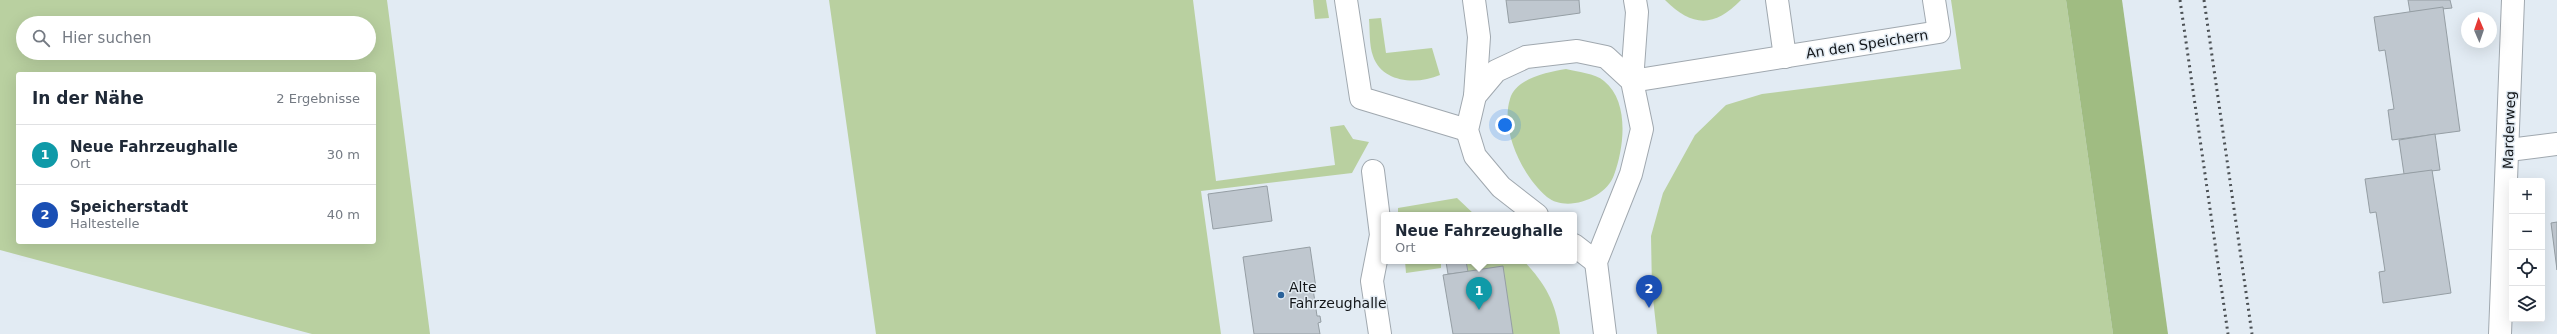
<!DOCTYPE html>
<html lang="de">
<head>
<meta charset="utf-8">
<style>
	:root { --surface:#fff; --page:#f2f2f3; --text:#1f2937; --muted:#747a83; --line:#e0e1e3; --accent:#2563eb }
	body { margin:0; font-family:"DejaVu Sans",sans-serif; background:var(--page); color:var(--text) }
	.controls { position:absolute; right:12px; bottom:12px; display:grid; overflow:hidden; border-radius:4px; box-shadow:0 4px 16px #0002 }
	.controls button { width:36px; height:36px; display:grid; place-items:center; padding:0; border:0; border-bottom:1px solid var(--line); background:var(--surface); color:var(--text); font:20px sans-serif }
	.compass { position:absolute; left:2461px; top:12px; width:36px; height:36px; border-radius:50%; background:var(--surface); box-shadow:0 4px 16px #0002; rotate:358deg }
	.you { position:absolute; left:1505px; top:125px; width:14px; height:14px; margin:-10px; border:3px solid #fff; border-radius:50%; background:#1a73e8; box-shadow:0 0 0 6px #1a73e833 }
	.badge { display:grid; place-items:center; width:26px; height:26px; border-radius:50%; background:var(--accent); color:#fff; font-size:13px; font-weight:700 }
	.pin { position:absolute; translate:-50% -33px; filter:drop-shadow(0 1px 2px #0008) }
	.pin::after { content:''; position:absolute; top:21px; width:14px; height:12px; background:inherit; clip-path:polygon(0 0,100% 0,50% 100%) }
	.popup { position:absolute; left:1381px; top:212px; width:196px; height:52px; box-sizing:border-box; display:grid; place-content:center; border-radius:4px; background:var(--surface); filter:drop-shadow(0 1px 3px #0005); font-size:13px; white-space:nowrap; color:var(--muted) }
	.popup b { font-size:15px; color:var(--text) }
	.popup::after { content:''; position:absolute; left:50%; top:100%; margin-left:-8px; border:8px solid transparent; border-top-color:var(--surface) }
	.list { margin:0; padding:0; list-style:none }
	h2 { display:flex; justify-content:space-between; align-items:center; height:52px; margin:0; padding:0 16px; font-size:17px }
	h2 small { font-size:13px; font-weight:400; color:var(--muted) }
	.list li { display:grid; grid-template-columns:26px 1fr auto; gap:12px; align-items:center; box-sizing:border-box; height:60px; padding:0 16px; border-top:1px solid var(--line) }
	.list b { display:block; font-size:15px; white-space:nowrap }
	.list p { margin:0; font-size:13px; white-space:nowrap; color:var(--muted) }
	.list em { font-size:13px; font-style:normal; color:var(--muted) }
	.icon { flex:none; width:22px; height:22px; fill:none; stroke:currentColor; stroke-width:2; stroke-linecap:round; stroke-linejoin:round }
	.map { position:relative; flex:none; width:2557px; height:334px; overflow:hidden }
	.search { position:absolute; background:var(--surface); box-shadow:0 4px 16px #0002; left:16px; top:16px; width:360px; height:44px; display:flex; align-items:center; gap:10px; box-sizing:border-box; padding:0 14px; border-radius:22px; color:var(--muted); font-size:15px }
	.panel { position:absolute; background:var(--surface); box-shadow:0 4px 16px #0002; left:16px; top:72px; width:360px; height:172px; border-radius:4px }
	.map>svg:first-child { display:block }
	.green { fill:#b9d0a0; fill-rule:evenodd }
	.forest { fill:#a0bc82 }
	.building { fill:#bfc7cf; stroke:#959ea4 }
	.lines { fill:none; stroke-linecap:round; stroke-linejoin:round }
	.minor-casing { stroke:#a0a8af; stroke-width:24 }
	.minor { stroke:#fff; stroke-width:22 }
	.rail { stroke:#4b5054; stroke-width:3; stroke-dasharray:2 4; stroke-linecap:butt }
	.poi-dot { fill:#2a629a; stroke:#e2ebf3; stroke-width:1.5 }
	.labels { text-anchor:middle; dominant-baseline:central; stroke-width:3; stroke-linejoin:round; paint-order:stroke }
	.street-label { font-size:14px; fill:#131619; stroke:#e2ebf3 }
	.poi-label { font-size:14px; fill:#131619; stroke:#e2ebf3; text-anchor:start }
</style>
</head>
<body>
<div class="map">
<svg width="2557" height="334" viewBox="0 0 2557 334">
	<rect width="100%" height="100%" fill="#e2ebf3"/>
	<g class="green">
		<path d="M0 0H387L430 334H312L0 250ZM23 23H369V53H23ZM18 74H374V242H18Z"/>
		<polygon points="829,0 1193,0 1216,181 1335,165 1330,127 1344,125 1353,139 1369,142 1352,173 1201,191 1221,334 876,334"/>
		<polygon points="1313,0 1326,0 1329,18 1315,19"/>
		<path d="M1665 0H1741C1714 28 1692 27 1665 0Z"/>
		<polygon points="1951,0 2066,0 2113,334 1657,334 1652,290 1651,236 1663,193 1695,135 1726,105 1762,94 1961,69"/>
		<path d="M1381 18 1386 53 1432 48 1440 75C1417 85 1382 83 1373 56 1369 45 1370 30 1369 19Z"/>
		<path d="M1566 69C1577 72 1595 73 1604 81 1630 102 1624 148 1614 175 1606 198 1567 213 1547 197 1523 177 1500 130 1510 99 1516 78 1548 72 1566 69Z"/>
		<polygon points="1457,198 1475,215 1398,215 1398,208"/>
		<polygon points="1405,261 1451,261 1441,263 1441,268 1406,273"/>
		<path d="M1466 261H1524C1546 285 1555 301 1560 334H1513L1468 272Z"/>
	</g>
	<polygon class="forest" points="2066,0 2122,0 2168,334 2113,334"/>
	<g class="building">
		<polygon points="1506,0 1579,0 1580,13 1509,23"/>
		<polygon points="2408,0 2450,0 2452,8 2410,12"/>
		<polygon points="2443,7 2460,131 2392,140 2388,110 2394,109 2385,50 2379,51 2374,17"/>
		<polygon points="2435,134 2440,170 2404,174 2399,140"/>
		<polygon points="2432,170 2451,293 2383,303 2379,272 2385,271 2376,212 2370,213 2365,179"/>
		<polygon points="1267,186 1272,221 1213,229 1208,194"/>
		<polygon points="2557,222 2557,270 2551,223"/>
		<polygon points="1310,247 1316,288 1313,289 1315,302 1317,316 1320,316 1321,322 1318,323 1320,334 1254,334 1243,257"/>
		<polygon points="1466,261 1468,272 1448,274 1446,262"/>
		<polygon points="1503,266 1513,334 1453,334 1443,275"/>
	</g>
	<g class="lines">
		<defs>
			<g id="minor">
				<polyline points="1346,0 1361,98 1467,130"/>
				<polyline points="1474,0 1479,37 1475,96"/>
				<polyline points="1635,0 1637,12 1632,81 1939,32 1934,0"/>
				<polyline points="1777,0 1785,57"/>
				<polyline points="2509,150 2557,144"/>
				<polyline points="1373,171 1381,235 1372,281 1380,334"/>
				<polyline points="1537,215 1501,187 1475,156 1467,130 1475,96 1496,71 1526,57 1577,51 1606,57 1632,81 1642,129 1631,174 1596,262 1605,334"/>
				<polyline points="1574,245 1596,262"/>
				<polyline points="2500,334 2513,0"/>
			</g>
		</defs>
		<use href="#minor" class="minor-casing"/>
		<use href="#minor" class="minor"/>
		<g class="rail">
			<polyline points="2180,0 2228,334"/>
			<polyline points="2204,0 2252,334"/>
		</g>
	</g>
	<circle class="poi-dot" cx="1281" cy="295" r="4"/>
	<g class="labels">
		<g class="street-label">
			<text transform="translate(1867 44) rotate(-9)">An den Speichern</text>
			<text transform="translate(2509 130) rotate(-88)">Marderweg</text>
		</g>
		<g class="poi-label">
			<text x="1289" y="287">Alte<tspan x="1289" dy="16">Fahrzeughalle</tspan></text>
		</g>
	</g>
</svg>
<div class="controls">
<button>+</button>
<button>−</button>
<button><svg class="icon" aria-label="locate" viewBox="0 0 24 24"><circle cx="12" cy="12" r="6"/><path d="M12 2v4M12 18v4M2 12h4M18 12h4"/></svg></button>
<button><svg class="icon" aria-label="layers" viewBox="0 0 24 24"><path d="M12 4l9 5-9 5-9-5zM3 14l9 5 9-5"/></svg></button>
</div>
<svg class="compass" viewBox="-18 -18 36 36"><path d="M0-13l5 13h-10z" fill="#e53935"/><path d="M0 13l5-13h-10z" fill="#747a83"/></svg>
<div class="you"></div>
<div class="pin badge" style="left:1479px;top:310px;background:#0f9aa8">1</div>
<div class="popup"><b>Neue Fahrzeughalle</b>Ort</div>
<div class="pin badge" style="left:1649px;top:308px;background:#1a4fb4">2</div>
<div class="search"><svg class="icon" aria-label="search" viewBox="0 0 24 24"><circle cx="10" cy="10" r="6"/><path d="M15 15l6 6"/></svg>Hier suchen</div>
<section class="panel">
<h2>In der Nähe<small>2 Ergebnisse</small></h2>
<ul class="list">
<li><span class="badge" style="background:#0f9aa8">1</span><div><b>Neue Fahrzeughalle</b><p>Ort</p></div><em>30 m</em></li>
<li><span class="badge" style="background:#1a4fb4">2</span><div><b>Speicherstadt</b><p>Haltestelle</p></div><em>40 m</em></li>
</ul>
</section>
</div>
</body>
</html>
